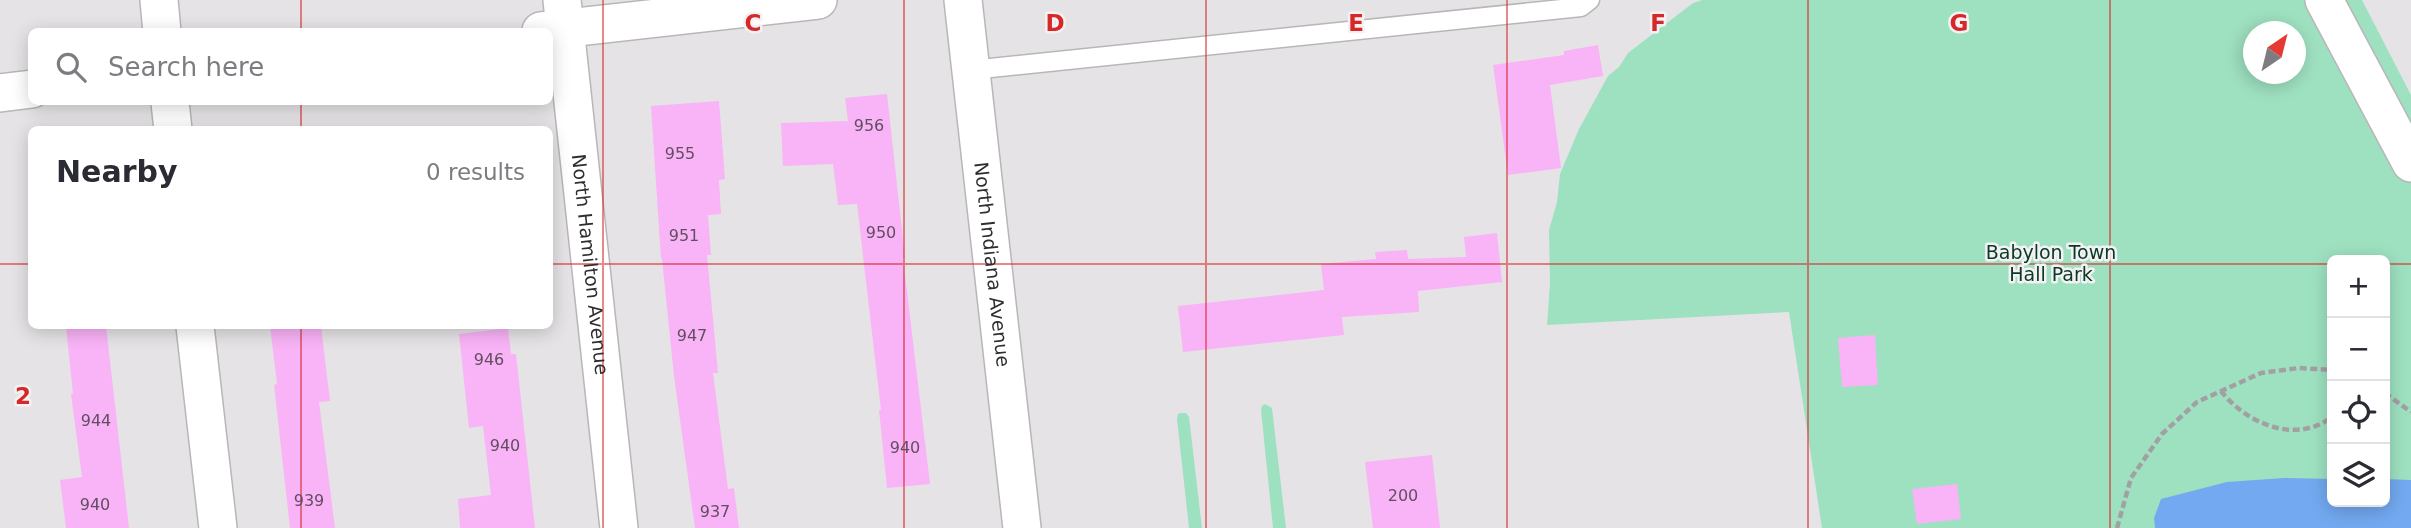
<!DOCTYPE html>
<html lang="en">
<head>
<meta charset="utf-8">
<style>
	:root { --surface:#fff; --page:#f7f7f7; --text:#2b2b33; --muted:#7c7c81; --line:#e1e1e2 }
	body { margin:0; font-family:"DejaVu Sans",sans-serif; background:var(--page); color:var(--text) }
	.controls { position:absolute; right:21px; bottom:21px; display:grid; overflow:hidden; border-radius:10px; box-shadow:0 4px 18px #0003 }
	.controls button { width:63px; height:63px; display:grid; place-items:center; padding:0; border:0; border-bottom:2px solid var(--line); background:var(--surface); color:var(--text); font:35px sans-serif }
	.compass { position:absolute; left:2243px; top:21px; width:63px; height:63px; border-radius:50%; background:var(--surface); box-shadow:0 4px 18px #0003; rotate:35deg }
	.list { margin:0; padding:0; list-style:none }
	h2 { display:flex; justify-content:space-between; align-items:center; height:91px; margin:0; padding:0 28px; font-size:30px }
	h2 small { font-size:23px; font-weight:400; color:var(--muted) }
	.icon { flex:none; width:38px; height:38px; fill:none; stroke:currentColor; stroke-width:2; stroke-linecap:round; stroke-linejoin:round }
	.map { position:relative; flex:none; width:2411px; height:528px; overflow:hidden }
	.search { position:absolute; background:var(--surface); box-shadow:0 4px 18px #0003; left:28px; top:28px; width:525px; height:77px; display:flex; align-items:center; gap:18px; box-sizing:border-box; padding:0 24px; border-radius:10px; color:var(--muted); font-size:26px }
	.panel { position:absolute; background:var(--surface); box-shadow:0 4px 18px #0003; left:28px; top:126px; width:525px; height:203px; border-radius:10px }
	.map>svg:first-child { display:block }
	.green { fill:#9ee1c1; fill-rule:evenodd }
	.water { fill:#72a9f0 }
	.building { fill:#f9b3f7 }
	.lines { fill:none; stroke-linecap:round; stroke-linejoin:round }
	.lane-casing { stroke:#b9b6b8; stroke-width:21 }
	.street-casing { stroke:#b9b6b8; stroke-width:40 }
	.path { stroke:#a3a0a3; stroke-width:4.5; stroke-dasharray:7 3.5; stroke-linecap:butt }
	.lane { stroke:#fff; stroke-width:18 }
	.street { stroke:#fff; stroke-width:37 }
	.grid { fill:none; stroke:#d62828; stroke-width:2; stroke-opacity:0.55 }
	.labels { text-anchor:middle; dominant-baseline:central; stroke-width:5; stroke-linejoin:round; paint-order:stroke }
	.number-label { font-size:16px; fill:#624e61 }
	.park-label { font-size:19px; fill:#093927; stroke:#f4f1f3 }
	.street-label { font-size:19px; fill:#2f2d2f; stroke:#f4f1f3 }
	.grid-label { font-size:23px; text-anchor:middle; font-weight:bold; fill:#d62828; stroke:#f4f1f3; stroke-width:5; stroke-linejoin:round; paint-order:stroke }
</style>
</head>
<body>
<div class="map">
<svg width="2411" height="528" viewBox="0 0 2411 528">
	<rect width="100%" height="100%" fill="#e6e3e6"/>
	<g class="green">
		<path d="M1702 0H2362L2411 95V528H1822L1789 312 1547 325 1550 283 1549 230 1557 202 1560 174 1579 129 1608 76 1619 67 1628 53 1693 3ZM2254 32H2296V74H2254ZM2332 260H2385V502H2332Z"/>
		<polygon points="1265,404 1272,408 1286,528 1273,528 1261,410 1262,406"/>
		<polygon points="1181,413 1186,413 1189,417 1202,528 1189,528 1177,419 1178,414"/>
	</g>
	<polygon class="water" points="2284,478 2332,479 2332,502 2385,502 2385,479 2411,480 2411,528 2155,528 2154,518 2161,499 2227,482"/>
	<g class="building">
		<polygon points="1598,45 1603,76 1550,85 1561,168 1508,175 1493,65 1564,55 1564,51"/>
		<polygon points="887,94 905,258 903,258 930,484 887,488 879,410 881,410 857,204 838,205 833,164 783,166 781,123 848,121 845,98"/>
		<polygon points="719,101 725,179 719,180 721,214 708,215 711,255 707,255 718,373 713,373 728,489 734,488 739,528 695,528 674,376 662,259 661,259 651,106"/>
		<polygon points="1497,233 1502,282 1418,291 1419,312 1342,317 1344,335 1183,352 1178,306 1324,290 1321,264 1376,259 1375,252 1407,250 1408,259 1466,257 1464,237"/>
		<polygon points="66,326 106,326 129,528 66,528 60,480 82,477 71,394 73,394"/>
		<polygon points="270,326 321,326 330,401 319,402 335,528 290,528 274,385 277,384"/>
		<polygon points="508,328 511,354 516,354 535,528 460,528 458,499 491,495 483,426 469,428 459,334"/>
		<polygon points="1875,335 1878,385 1842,387 1838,338"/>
		<polygon points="1432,455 1440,528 1373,528 1365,462"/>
		<polygon points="1957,484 1961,519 1917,524 1912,489"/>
	</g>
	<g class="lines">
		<defs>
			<polyline id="lane" points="971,70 1581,7 1590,0"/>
			<g id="street">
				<polyline points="159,0 162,32"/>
				<path id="s1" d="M562 0 619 528"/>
				<path id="s2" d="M963 0 1022 528"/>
				<polyline points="2324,0 2411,163"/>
				<polyline points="541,31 818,0"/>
				<polyline points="0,93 32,89"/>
				<polyline points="170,102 173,130"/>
				<polyline points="195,326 218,528"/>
			</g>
		</defs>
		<use href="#lane" class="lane-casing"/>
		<use href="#street" class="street-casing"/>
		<g class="path">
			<path d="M2221 391C2246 423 2295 445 2332 417"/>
			<polyline points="2385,393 2411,412"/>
			<polyline points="2117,528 2131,478 2162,434 2197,402 2261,373 2299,368 2332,370"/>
		</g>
		<use href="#lane" class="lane"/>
		<use href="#street" class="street"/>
	</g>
	<path class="grid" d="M301 0V32M603 0V528M904 0V528M1206 0V528M1507 0V528M1808 0V528M2110 0V528M301 102V130M0 264H32M550 264H2332M2385 264H2411M301 326V528"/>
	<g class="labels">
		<g class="number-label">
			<text x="869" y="125">956</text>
			<text x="680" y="153">955</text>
			<text x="881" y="232">950</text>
			<text x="684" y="235">951</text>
			<text x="692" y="335">947</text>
			<text x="489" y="359">946</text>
			<text x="96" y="420">944</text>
			<text x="505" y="445">940</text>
			<text x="905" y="447">940</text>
			<text x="1403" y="495">200</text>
			<text x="309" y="500">939</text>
			<text x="95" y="504">940</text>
			<text x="715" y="511">937</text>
		</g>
		<g class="park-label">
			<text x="2051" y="252">Babylon Town<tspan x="2051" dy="22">Hall Park</tspan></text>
		</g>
		<g class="street-label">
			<text stroke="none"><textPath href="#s1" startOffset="266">North Hamilton Avenue</textPath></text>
			<text stroke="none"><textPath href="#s2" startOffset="266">North Indiana Avenue</textPath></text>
		</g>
	</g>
	<g class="grid-label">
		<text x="753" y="31">C</text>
		<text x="1055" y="31">D</text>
		<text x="1356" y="31">E</text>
		<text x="1658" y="31">F</text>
		<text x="1959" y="31">G</text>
		<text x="23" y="404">2</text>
	</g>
</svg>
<div class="controls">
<button>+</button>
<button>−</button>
<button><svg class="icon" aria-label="locate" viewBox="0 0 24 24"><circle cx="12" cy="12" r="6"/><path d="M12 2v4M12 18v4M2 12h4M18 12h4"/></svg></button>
<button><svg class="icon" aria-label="layers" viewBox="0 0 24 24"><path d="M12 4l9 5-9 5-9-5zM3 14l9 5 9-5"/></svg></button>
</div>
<svg class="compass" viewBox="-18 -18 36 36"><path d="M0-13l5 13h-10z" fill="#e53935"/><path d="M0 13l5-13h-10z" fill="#7c7c81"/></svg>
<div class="search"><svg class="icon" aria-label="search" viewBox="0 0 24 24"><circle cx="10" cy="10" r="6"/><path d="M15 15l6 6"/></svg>Search here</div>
<section class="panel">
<h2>Nearby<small>0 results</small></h2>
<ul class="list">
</ul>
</section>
</div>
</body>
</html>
